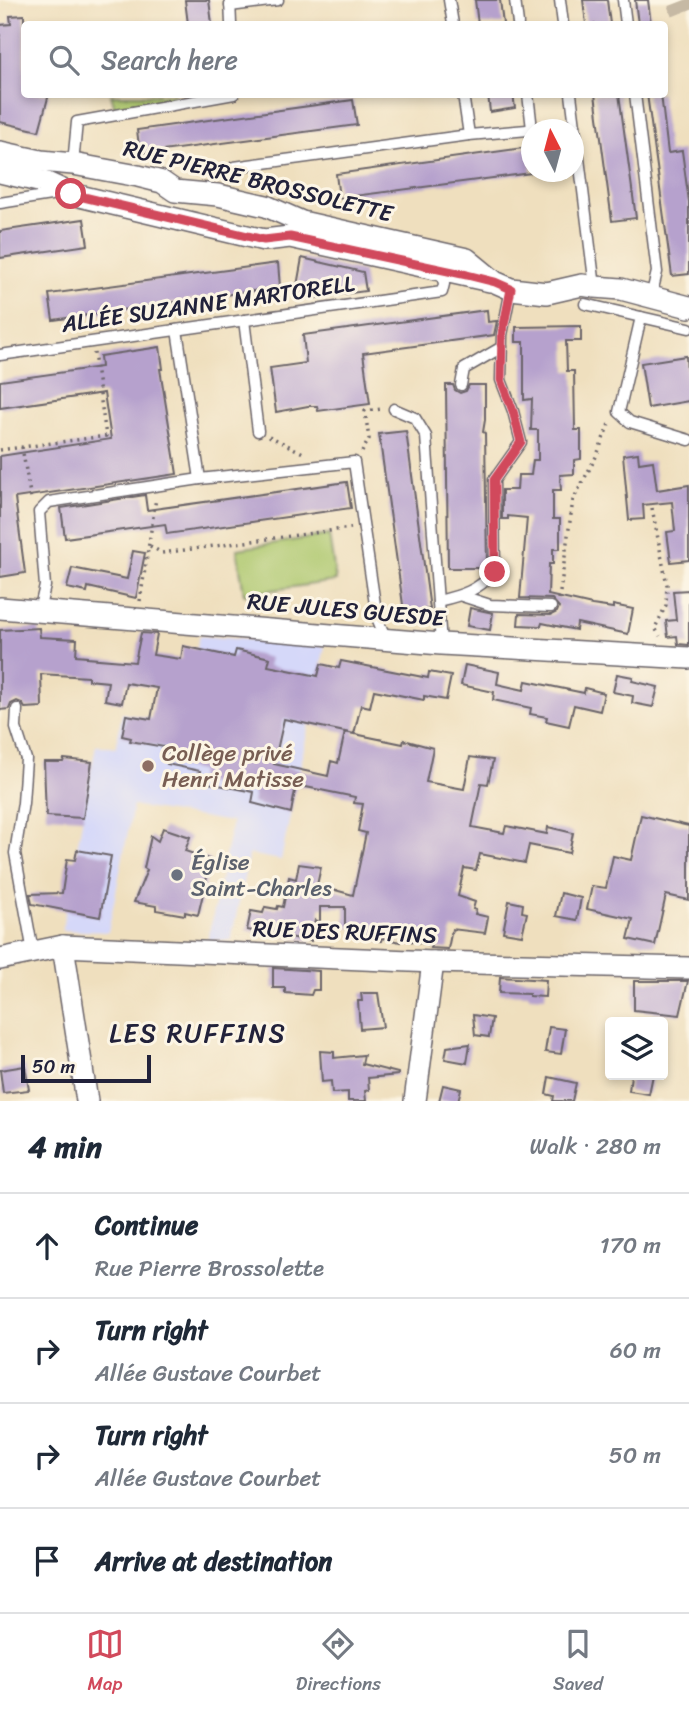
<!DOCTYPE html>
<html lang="en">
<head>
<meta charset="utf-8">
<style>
	:root { --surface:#fff; --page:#f6f6f7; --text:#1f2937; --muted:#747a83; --line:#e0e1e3; --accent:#d1495b }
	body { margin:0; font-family:Sriracha,sans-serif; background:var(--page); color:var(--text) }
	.controls { position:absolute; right:21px; bottom:21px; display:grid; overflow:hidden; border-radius:7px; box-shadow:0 4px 10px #0003 }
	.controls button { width:63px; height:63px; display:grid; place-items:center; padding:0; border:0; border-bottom:2px solid var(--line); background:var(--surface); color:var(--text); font:35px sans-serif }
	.compass { position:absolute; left:521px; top:119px; width:63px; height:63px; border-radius:50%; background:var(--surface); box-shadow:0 4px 10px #0003; rotate:354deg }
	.scale { position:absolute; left:21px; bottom:18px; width:130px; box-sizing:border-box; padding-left:7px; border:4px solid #22223b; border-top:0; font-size:19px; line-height:24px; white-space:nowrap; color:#22223b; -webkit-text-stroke:5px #fcf5e5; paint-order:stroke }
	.stop { position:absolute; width:21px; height:21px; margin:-16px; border:5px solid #d1495b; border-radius:50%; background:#fff }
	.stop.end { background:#d1495b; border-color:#fff; box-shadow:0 2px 7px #0008 }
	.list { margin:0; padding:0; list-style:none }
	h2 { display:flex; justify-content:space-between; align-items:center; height:91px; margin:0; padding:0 28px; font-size:30px }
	h2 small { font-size:23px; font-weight:400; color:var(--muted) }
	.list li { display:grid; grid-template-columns:46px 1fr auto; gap:21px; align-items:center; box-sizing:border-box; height:105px; padding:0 28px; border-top:2px solid var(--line) }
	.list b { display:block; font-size:26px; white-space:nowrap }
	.list p { margin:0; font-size:23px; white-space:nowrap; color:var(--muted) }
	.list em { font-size:23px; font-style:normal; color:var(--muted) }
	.icon { flex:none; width:38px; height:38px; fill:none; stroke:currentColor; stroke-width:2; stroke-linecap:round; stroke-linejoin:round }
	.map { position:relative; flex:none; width:689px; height:1101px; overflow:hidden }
	.search { position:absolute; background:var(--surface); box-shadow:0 4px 10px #0003; left:21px; right:21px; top:21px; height:77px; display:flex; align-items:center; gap:18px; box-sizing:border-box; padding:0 24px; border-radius:7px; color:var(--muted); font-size:26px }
	.sheet { height:511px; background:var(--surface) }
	nav { display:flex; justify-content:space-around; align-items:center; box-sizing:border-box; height:98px; border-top:2px solid var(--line); background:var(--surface); font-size:19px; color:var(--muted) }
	nav a { display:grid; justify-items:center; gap:4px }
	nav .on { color:var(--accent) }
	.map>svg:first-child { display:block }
	.built { fill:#d5d8f9 }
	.green { fill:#adc76d; stroke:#687454; stroke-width:2 }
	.building { fill:#b6a1cd }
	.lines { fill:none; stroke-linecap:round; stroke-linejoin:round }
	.highway-tunnel { stroke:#c6b9a4; stroke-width:37; stroke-dasharray:37 18; stroke-linecap:butt }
	.lane-casing { stroke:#6a6469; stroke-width:13 }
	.street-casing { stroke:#6a6469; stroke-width:24 }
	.path { stroke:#6a6469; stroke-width:3.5; stroke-dasharray:2 5; stroke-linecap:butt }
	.lane { stroke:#fff; stroke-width:10 }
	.street { stroke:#fff; stroke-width:21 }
	.route { stroke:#d1495b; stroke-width:9 }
	.education-dot { fill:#8d6e63; stroke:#fcf5e5; stroke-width:2.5 }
	.worship-dot { fill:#6b7280; stroke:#fcf5e5; stroke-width:2.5 }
	.labels { text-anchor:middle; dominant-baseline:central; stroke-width:6; stroke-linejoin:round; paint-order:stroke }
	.street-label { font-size:23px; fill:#22223b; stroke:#fcf5e5 }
	.education-label { font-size:23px; fill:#785e54; stroke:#fcf5e5; text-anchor:start }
	.worship-label { font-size:23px; fill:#5b616d; stroke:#fcf5e5; text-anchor:start }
	.quarter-label { font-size:26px; letter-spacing:2px; fill:#22223b; stroke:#fcf5e5 }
</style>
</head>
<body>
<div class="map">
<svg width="689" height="1101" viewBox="0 0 689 1101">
	<rect width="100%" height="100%" fill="#fcf5e5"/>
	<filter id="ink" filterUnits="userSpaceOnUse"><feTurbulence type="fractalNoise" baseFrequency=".0143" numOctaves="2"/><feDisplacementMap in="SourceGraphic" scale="14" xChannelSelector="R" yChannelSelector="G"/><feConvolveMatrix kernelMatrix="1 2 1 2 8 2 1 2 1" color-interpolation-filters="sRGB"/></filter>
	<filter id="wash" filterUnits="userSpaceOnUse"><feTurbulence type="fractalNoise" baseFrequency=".00686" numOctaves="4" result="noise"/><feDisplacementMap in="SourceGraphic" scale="28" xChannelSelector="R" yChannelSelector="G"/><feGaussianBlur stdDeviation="1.57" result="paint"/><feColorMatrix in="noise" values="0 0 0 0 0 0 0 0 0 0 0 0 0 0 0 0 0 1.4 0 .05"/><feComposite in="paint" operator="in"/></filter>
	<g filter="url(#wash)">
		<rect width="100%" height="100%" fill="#efdfbe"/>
		<polygon class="built" points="199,636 325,646 281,860 249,854 231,940 208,940 232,822 133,806 108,932 62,930 96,745 116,748 122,713 181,724"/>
		<g class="green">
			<polygon points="111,95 173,95 176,100 115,108"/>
			<polygon points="329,535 336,581 244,594 237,549"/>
		</g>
		<g id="blocks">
			<g class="building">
				<polygon points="185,0 209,0 212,24 188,24"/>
				<polygon points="475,0 500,0 503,24 478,24"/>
				<polygon points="583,0 607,0 610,24 586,24"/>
				<polygon points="635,0 648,0 651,24 638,24"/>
				<polygon points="24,15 24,94 49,94 39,131 0,122 0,25 11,24 10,16"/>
				<polygon points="488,94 513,94 515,108 490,112"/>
				<polygon points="595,94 619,94 636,218 612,221"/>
				<polygon points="647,94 661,94 668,153 682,151 689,202 689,274 672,276"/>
				<polygon points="353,100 357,125 140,154 137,130"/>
				<polygon points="531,147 531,173 339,198 336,174"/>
				<polygon points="84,219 88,245 0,258 0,231"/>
				<polygon points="302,258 363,272 366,291 313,298 313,294 295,297"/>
				<polygon points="278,263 280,287 53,320 49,294"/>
				<polygon points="487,310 488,322 497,321 494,335 363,353 370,404 318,411 317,406 308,406 276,412 270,368 306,363 303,335"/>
				<polygon points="581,326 581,341 566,341 567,371 574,371 575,430 581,430 581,459 574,460 574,474 560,475 561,490 553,490 553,519 560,519 560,549 553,549 553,564 549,564 548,595 592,605 613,608 613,605 633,609 628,634 577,623 576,630 542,623 541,626 518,625 519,614 551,615 557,612 559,607 552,599 520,598 527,518 508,516 508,519 502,519 502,490 517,490 518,475 531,475 533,460 538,460 538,430 531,430 532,399 524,400 524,342 516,342 516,327"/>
				<polygon points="160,347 163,369 160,369 177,474 15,498 25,573 0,577 0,456 111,439 104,393 0,408 0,381 101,367 100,356"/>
				<polygon points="686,356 689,401 648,408 641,363"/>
				<polygon points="446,385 453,385 455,390 460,393 466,391 469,385 485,385 485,420 483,432 485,433 487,568 448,568"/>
				<polygon points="406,431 430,609 404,612 379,434"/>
				<polygon points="638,453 639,463 653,461 657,490 689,485 689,560 671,562 667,532 675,531 672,502 643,505 644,519 629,520 623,455"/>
				<polygon points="347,482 351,508 167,534 165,524 65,538 61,508 145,495 147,510"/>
				<polygon points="133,551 145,553 136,598 88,587 87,592 67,588 72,568 127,579"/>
				<polygon points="689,590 689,645 678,644 677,636 668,637 666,621 676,620 673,591"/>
				<polygon points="470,608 493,613 490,630 467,626"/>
				<polygon points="39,628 40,637 77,639 76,655 87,656 87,658 135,662 141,633 157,634 153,655 181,659 183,646 234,657 236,650 270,658 268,666 318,676 321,664 339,668 341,661 428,678 429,672 451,676 446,700 424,696 424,700 374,690 370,707 361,705 354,734 284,719 274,764 328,776 331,761 338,763 345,732 403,744 404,740 433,748 426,782 464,789 470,757 493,760 488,784 481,783 472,827 504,833 506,826 547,834 548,827 573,833 569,853 529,845 525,863 480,854 476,870 464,868 458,896 475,902 473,909 476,910 475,914 488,917 485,933 452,929 448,949 430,948 431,945 400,939 400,942 382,938 381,941 362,937 364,930 345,927 345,907 320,907 320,922 315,920 311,941 247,930 251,911 263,913 265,907 277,909 278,906 283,907 289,877 296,879 299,864 321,867 317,885 353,895 366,833 358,831 363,804 354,803 355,797 296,785 291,813 252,803 254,792 198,781 200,771 167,764 170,748 130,741 131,738 122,736 126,715 151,719 157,688 126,683 122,703 105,700 108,682 88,680 88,677 41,674 42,707 25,708 22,703 17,701 11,704 9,709 0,710 0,630"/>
				<polygon points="465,665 499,672 497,684 524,690 526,681 584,693 585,688 604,693 600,711 574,705 569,726 546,721 547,717 530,714 531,708 493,700 494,692 461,685"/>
				<polygon points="617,674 633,677 632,681 658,687 653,707 632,703 633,696 613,692"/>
				<polygon points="64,759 92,762 83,818 46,816 44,762 63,762"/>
				<polygon points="641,815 689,826 689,900 666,895 655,945 628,939 633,919 587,909 592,886 606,888 613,856 631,860"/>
				<polygon points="163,828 190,837 185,851 211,860 198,915 185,912 185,915 156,910 156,906 134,902 147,870 144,868 151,836 158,841"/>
				<polygon points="77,850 111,856 100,917 32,904 30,894 62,893 67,859 75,860"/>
				<polygon points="561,893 581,898 577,920 556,916"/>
				<polygon points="509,901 523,904 522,912 527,913 522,935 503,932"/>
				<polygon points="273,968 319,971 319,990 313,990 311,995 285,993 285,988 273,988"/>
				<polygon points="500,977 546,980 545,997 529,996 529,994 499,993"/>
				<polygon points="634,981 688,981 680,1015 634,1010"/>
				<polygon points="361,993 378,993 383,1027 360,1029 358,1001 362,1001"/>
				<polygon points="473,1015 492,1018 489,1037 475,1035"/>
				<polygon points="549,1027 565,1029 561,1054 545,1052"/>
				<polygon points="470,1044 467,1063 445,1059 447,1047"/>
				<polygon points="320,1051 334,1052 334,1058 364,1055 362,1064 398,1073 398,1075 368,1078 369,1090 365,1091 366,1101 348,1101 348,1092 332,1093 331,1081 322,1082"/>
				<polygon points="25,1066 29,1090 3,1093 0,1070"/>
				<polygon points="631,1075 653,1075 649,1094 629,1091"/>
				<polygon points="549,1077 576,1083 572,1101 553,1101 554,1096 546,1094"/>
				<polygon points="443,1085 461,1089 458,1101 439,1101"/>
			</g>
		</g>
	</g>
	<g filter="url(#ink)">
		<use href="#blocks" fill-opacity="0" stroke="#6a6469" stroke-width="2"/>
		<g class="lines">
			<polyline class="highway-tunnel" points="685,0 689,10"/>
			<defs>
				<g id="lane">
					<polyline points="230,0 231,24"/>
					<polyline points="449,0 453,24"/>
					<polyline points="515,0 518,24"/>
					<polyline points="560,0 563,24"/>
					<polyline points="623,0 626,24"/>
					<polyline points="230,6 278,0"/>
					<polyline points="463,94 469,135 575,126 595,287"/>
					<polyline points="528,94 532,129"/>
					<polyline points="571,94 575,126"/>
					<polyline points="635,94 657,272 651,297"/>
					<polyline points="73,164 77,122 234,94"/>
					<polyline points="234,167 469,135"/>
					<polyline points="0,203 63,193"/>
					<polyline points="585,304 641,317"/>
					<polyline points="244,320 258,431"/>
					<polyline points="689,328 641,317 619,412 630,422 689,440"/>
					<polyline points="177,330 200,479"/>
					<polyline points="0,355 442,292 444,284 441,270"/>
					<polyline points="461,385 464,369 502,347"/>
					<polyline points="394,409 415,418 426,436 441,644"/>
					<polyline points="462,596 490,605 551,607"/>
					<path d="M438 601C464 595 476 591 495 572L494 480 521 442 513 411 501 380 502 335 511 289"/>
					<polyline points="39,611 45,586 39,512 49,502 200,479 354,462 377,618 386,639"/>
					<polyline points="17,709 16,728 26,759 23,803 15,853 33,952"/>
				</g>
				<g id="street">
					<polyline points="0,152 41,161 73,164 138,176 162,182 175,191 218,195 266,206 302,222 467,259 495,282 511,289 547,293 582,285 595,287 621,289 689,307"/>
					<polyline points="0,172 47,183 71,194 264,240 290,237 490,281"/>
					<polyline points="0,608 441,644 689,658"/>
					<polyline points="63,946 87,1101"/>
					<polyline points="0,959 63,946 433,962 689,968"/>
					<polyline points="415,1101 433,962"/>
				</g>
			</defs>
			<use href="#lane" class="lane-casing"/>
			<use href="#street" class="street-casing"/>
			<g class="path">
				<polyline points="269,436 303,453 303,456"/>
				<polyline points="22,447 31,500"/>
				<polyline points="0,450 106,436 94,353"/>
				<polyline points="362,452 369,439 365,411 381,409"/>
				<polyline points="652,508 667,585 666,605 655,628 660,636"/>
				<polyline points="150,546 162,553 351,528"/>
				<polyline points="559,599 573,500 597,455 610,421"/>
				<polyline points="140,601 156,498"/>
			</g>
			<use href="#lane" class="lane"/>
			<use href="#street" class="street"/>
		</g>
	</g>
	<g class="lines" filter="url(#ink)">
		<polyline class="route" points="71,194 264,240 290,237 467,275 495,282 511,289 502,335 501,380 513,411 521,442 494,480 495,572"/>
	</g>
	<circle class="education-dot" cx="148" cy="766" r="7"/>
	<circle class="worship-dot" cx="177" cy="875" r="7"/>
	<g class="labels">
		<g class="street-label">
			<text transform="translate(258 181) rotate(14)">RUE PIERRE BROSSOLETTE</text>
			<text transform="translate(208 304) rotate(-8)">ALLÉE SUZANNE MARTORELL</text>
			<text transform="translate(346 610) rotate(5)">RUE JULES GUESDE</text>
			<text transform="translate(345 932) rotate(2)">RUE DES RUFFINS</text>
		</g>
		<g class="education-label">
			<text x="162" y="753">Collège privé<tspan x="162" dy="26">Henri Matisse</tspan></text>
		</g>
		<g class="worship-label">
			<text x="191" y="862">Église<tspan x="191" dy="26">Saint-Charles</tspan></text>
		</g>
		<g class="quarter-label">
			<text x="198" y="1033">LES RUFFINS</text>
		</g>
	</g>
</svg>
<div class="controls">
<button><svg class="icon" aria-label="layers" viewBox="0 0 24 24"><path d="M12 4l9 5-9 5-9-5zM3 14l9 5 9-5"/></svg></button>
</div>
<svg class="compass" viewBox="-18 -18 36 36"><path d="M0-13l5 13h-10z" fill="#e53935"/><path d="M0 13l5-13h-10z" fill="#747a83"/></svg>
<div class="scale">50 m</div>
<div class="stop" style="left:71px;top:194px"></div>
<div class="stop end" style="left:495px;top:572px"></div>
<div class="search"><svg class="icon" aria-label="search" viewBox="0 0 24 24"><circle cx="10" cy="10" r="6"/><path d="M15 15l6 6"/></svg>Search here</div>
</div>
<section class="sheet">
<h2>4 min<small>Walk · 280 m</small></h2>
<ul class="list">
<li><svg class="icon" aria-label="ahead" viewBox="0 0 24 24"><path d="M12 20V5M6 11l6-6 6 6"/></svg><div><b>Continue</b><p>Rue Pierre Brossolette</p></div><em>170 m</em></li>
<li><svg class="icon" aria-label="right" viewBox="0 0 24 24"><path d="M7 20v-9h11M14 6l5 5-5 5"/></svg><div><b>Turn right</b><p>Allée Gustave Courbet</p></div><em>60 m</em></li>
<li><svg class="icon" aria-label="right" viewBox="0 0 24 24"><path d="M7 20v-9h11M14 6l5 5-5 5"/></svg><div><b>Turn right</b><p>Allée Gustave Courbet</p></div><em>50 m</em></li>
<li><svg class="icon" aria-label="arrive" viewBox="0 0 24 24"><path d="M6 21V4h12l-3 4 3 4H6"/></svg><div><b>Arrive at destination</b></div></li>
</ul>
</section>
<nav>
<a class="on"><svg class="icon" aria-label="map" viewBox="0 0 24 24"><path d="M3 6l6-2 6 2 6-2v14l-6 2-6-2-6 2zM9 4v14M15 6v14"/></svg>Map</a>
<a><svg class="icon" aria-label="directions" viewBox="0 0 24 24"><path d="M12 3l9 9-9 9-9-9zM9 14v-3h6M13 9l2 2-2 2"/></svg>Directions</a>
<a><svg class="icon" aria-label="saved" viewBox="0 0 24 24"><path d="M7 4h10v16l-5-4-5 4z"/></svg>Saved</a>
</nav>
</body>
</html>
